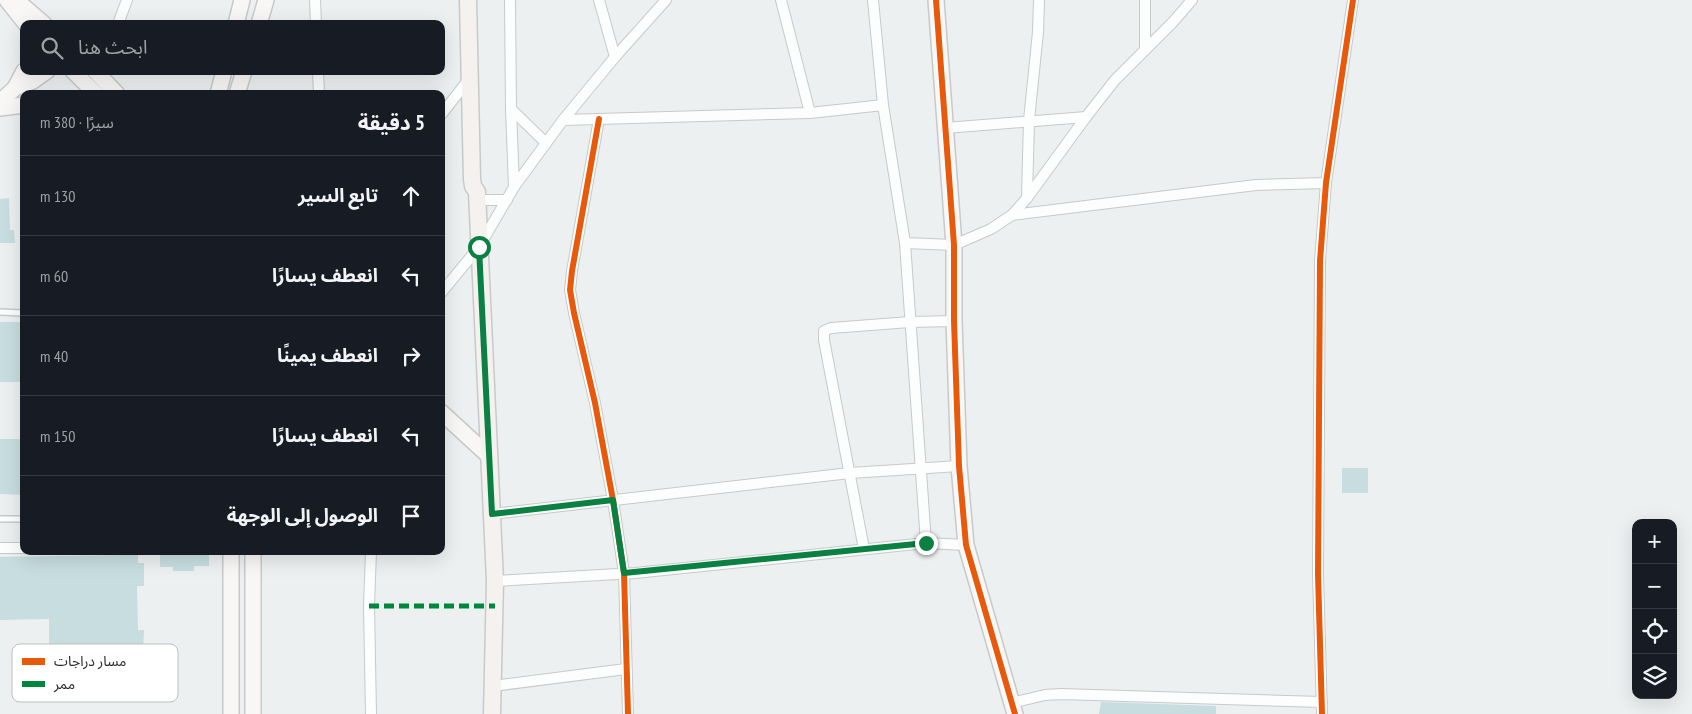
<!DOCTYPE html>
<html lang="ar">
<head>
<meta charset="utf-8">
<style>
	:root { --surface:#171b24; --page:#20242c; --text:#f1f3f6; --muted:#9ea1a6; --line:#363941 }
	body { margin:0; font-family:"PT Sans Narrow","Noto Sans Arabic",sans-serif; background:var(--page); color:var(--text); direction:rtl }
	.controls { position:absolute; right:15px; bottom:15px; display:grid; overflow:hidden; border-radius:10px; box-shadow:0 5px 20px #0002 }
	.controls button { width:45px; height:45px; display:grid; place-items:center; padding:0; border:0; border-bottom:1px solid var(--line); background:var(--surface); color:var(--text); font:25px sans-serif }
	.stop { position:absolute; width:15px; height:15px; margin:-11px; border:4px solid #0b8043; border-radius:50%; background:#fff }
	.stop.end { background:#0b8043; border-color:#fff; box-shadow:0 1px 5px #0008 }
	.list { margin:0; padding:0; list-style:none }
	h2 { display:flex; justify-content:space-between; align-items:center; height:65px; margin:0; padding:0 20px; font-size:21px }
	h2 small { font-size:16px; font-weight:400; color:var(--muted) }
	.list li { display:grid; grid-template-columns:32px 1fr auto; gap:15px; align-items:center; box-sizing:border-box; height:80px; padding:0 20px; border-top:1px solid var(--line) }
	.list b { display:block; font-size:19px; white-space:nowrap }
	.list em { font-size:16px; font-style:normal; color:var(--muted) }
	.icon { flex:none; width:28px; height:28px; fill:none; stroke:currentColor; stroke-width:2; stroke-linecap:round; stroke-linejoin:round }
	.map { position:relative; flex:none; width:1692px; height:714px; overflow:hidden; direction:ltr }
	.search { position:absolute; background:var(--surface); box-shadow:0 5px 20px #0002; left:20px; top:20px; width:425px; height:55px; display:flex; align-items:center; gap:12px; box-sizing:border-box; padding:0 18px; border-radius:10px; color:var(--muted); font-size:19px }
	.panel { position:absolute; background:var(--surface); box-shadow:0 5px 20px #0002; left:20px; top:90px; width:425px; height:465px; border-radius:10px; direction:rtl }
	.map>svg:first-child { display:block }
	.building { fill:#c7dddf }
	.lines { fill:none; stroke-linecap:round; stroke-linejoin:round }
	.lane-casing { stroke:#c7caca; stroke-width:8 }
	.street-casing { stroke:#c7caca; stroke-width:12 }
	.secondary-casing { stroke:#c7caca; stroke-width:18 }
	.primary-casing { stroke:#c8caca; stroke-width:19 }
	.lane { stroke:#fcfdfd; stroke-width:5 }
	.street { stroke:#fcfdfd; stroke-width:10 }
	.secondary { stroke:#f8f7f6; stroke-width:15 }
	.primary { stroke:#f4f1ef; stroke-width:16 }
	.quiet { stroke:#00873e; stroke-width:5; stroke-dasharray:10 5; stroke-linecap:butt }
	.cycleway-casing { stroke:#fff; stroke-width:9 }
	.cycleway { stroke:#e8590c; stroke-width:6 }
	.route { stroke:#0b8043; stroke-width:6 }
	.key { fill:#fff; stroke:#bebfbf; stroke-width:1 }
	.key-label { font-size:14px; fill:#262929 }
</style>
</head>
<body>
<div class="map">
<svg width="1692" height="714" viewBox="0 0 1692 714">
	<rect width="100%" height="100%" fill="#ecf0f0"/>
	<g class="building">
		<polygon points="9,198 10,230 14,230 15,243 0,243 0,199"/>
		<rect x="0" y="322" width="24" height="60"/>
		<polygon points="0,439 24,439 24,495 0,494"/>
		<rect x="1342" y="468" width="26" height="25"/>
		<polygon points="121,551 138,551 138,563 144,563 144,586 137,586 138,630 144,630 143,652 138,652 138,666 121,666 121,653 49,654 49,619 0,620 0,557 121,555"/>
		<polygon points="160,551 209,551 209,566 194,566 194,571 173,571 173,567 160,567"/>
		<polygon points="1101,702 1216,706 1216,714 1099,714"/>
	</g>
	<g class="lines">
		<defs>
			<g id="lane">
				<polyline points="0,312 24,313"/>
				<polyline points="0,519 24,519"/>
			</g>
			<g id="street">
				<polyline points="315,0 316,24"/>
				<polyline points="599,0 615,57"/>
				<polyline points="781,0 810,113"/>
				<polyline points="873,0 883,105 905,243 954,245 991,229 1012,215 1027,198 1086,117 1115,80 1173,22 1192,0"/>
				<polyline points="118,24 127,0"/>
				<polyline points="1145,50 1145,0"/>
				<polyline points="318,71 319,94"/>
				<polyline points="511,109 545,142"/>
				<polyline points="441,115 469,79"/>
				<polyline points="599,119 572,271 570,290 574,313 595,403 613,500 624,573 628,714"/>
				<polyline points="563,120 810,113 883,105"/>
				<polyline points="945,128 1086,117"/>
				<polyline points="514,187 563,120 615,57 666,0"/>
				<polyline points="1027,198 1029,120 1038,32 1039,0"/>
				<polyline points="477,200 507,200"/>
				<polyline points="1012,215 1256,185 1326,183"/>
				<polyline points="905,243 926,543"/>
				<polyline points="441,293 479,247 514,187 511,109 510,0"/>
				<polyline points="492,514 850,473 959,466"/>
				<polyline points="0,548 24,548"/>
				<polyline points="864,549 824,340 824,331 831,328 910,322 954,321"/>
				<polyline points="371,551 369,606 371,714"/>
				<polyline points="495,581 635,573 926,543 966,545"/>
				<polyline points="493,686 626,669"/>
				<polyline points="1011,703 1045,695 1061,694 1322,702"/>
				<polyline points="1322,714 1318,574 1320,261 1326,183 1353,0"/>
			</g>
			<g id="secondary">
				<polyline points="7,0 26,24"/>
				<polyline points="16,0 44,24"/>
				<polyline points="936,0 954,245 954,321 959,466 966,545 1015,714"/>
				<polyline points="236,24 242,0"/>
				<polyline points="259,24 266,0"/>
				<polyline points="73,71 96,94"/>
				<polyline points="95,71 117,94"/>
				<polyline points="15,88 33,81 47,71"/>
				<polyline points="218,94 224,71"/>
				<polyline points="237,94 244,71"/>
				<polyline points="0,102 15,88 24,71"/>
				<polyline points="0,108 24,105"/>
				<polyline points="441,412 489,456"/>
				<polyline points="231,551 231,714"/>
				<polyline points="253,551 253,714"/>
			</g>
			<polyline id="primary" points="468,0 472,179 473,186 477,192 495,581 492,714"/>
		</defs>
		<use href="#lane" class="lane-casing"/>
		<use href="#street" class="street-casing"/>
		<use href="#secondary" class="secondary-casing"/>
		<use href="#primary" class="primary-casing"/>
		<use href="#lane" class="lane"/>
		<use href="#street" class="street"/>
		<use href="#secondary" class="secondary"/>
		<use href="#primary" class="primary"/>
		<polyline class="quiet" points="369,606 495,606"/>
		<defs>
			<g id="cycleway">
				<polyline points="936,0 954,245 954,321 959,466 966,545 1015,714"/>
				<polyline points="599,119 572,271 570,290 574,313 595,403 613,500 624,573 628,714"/>
				<polyline points="1322,714 1318,574 1320,261 1326,183 1353,0"/>
			</g>
		</defs>
		<use href="#cycleway" class="cycleway-casing"/>
		<use href="#cycleway" class="cycleway"/>
	</g>
	<g class="lines">
		<polyline class="route" points="479,247 492,514 613,500 624,573 926,543"/>
	</g>
	<rect x="12" y="644" width="166" height="58" rx="8" class="key"/>
	<rect x="22" y="658" width="23" height="7" fill="#e8590c"/>
	<rect x="22" y="681" width="23" height="6" fill="#00873e"/>
	<g class="key-label">
		<text x="54" y="666">مسار دراجات</text>
		<text x="54" y="689">ممر</text>
	</g>
</svg>
<div class="controls">
<button>+</button>
<button>−</button>
<button><svg class="icon" aria-label="locate" viewBox="0 0 24 24"><circle cx="12" cy="12" r="6"/><path d="M12 2v4M12 18v4M2 12h4M18 12h4"/></svg></button>
<button><svg class="icon" aria-label="layers" viewBox="0 0 24 24"><path d="M12 4l9 5-9 5-9-5zM3 14l9 5 9-5"/></svg></button>
</div>
<div class="stop" style="left:479px;top:247px"></div>
<div class="stop end" style="left:926px;top:543px"></div>
<div class="search"><svg class="icon" aria-label="search" viewBox="0 0 24 24"><circle cx="10" cy="10" r="6"/><path d="M15 15l6 6"/></svg>ابحث هنا</div>
<section class="panel">
<h2>5 دقيقة<small>سيرًا · 380 m</small></h2>
<ul class="list">
<li><svg class="icon" aria-label="ahead" viewBox="0 0 24 24"><path d="M12 20V5M6 11l6-6 6 6"/></svg><div><b>تابع السير</b></div><em>130 m</em></li>
<li><svg class="icon" aria-label="left" viewBox="0 0 24 24"><path d="M17 20v-9H6M10 6l-5 5 5 5"/></svg><div><b>انعطف يسارًا</b></div><em>60 m</em></li>
<li><svg class="icon" aria-label="right" viewBox="0 0 24 24"><path d="M7 20v-9h11M14 6l5 5-5 5"/></svg><div><b>انعطف يمينًا</b></div><em>40 m</em></li>
<li><svg class="icon" aria-label="left" viewBox="0 0 24 24"><path d="M17 20v-9H6M10 6l-5 5 5 5"/></svg><div><b>انعطف يسارًا</b></div><em>150 m</em></li>
<li><svg class="icon" aria-label="arrive" viewBox="0 0 24 24"><path d="M6 21V4h12l-3 4 3 4H6"/></svg><div><b>الوصول إلى الوجهة</b></div></li>
</ul>
</section>
</div>
</body>
</html>
